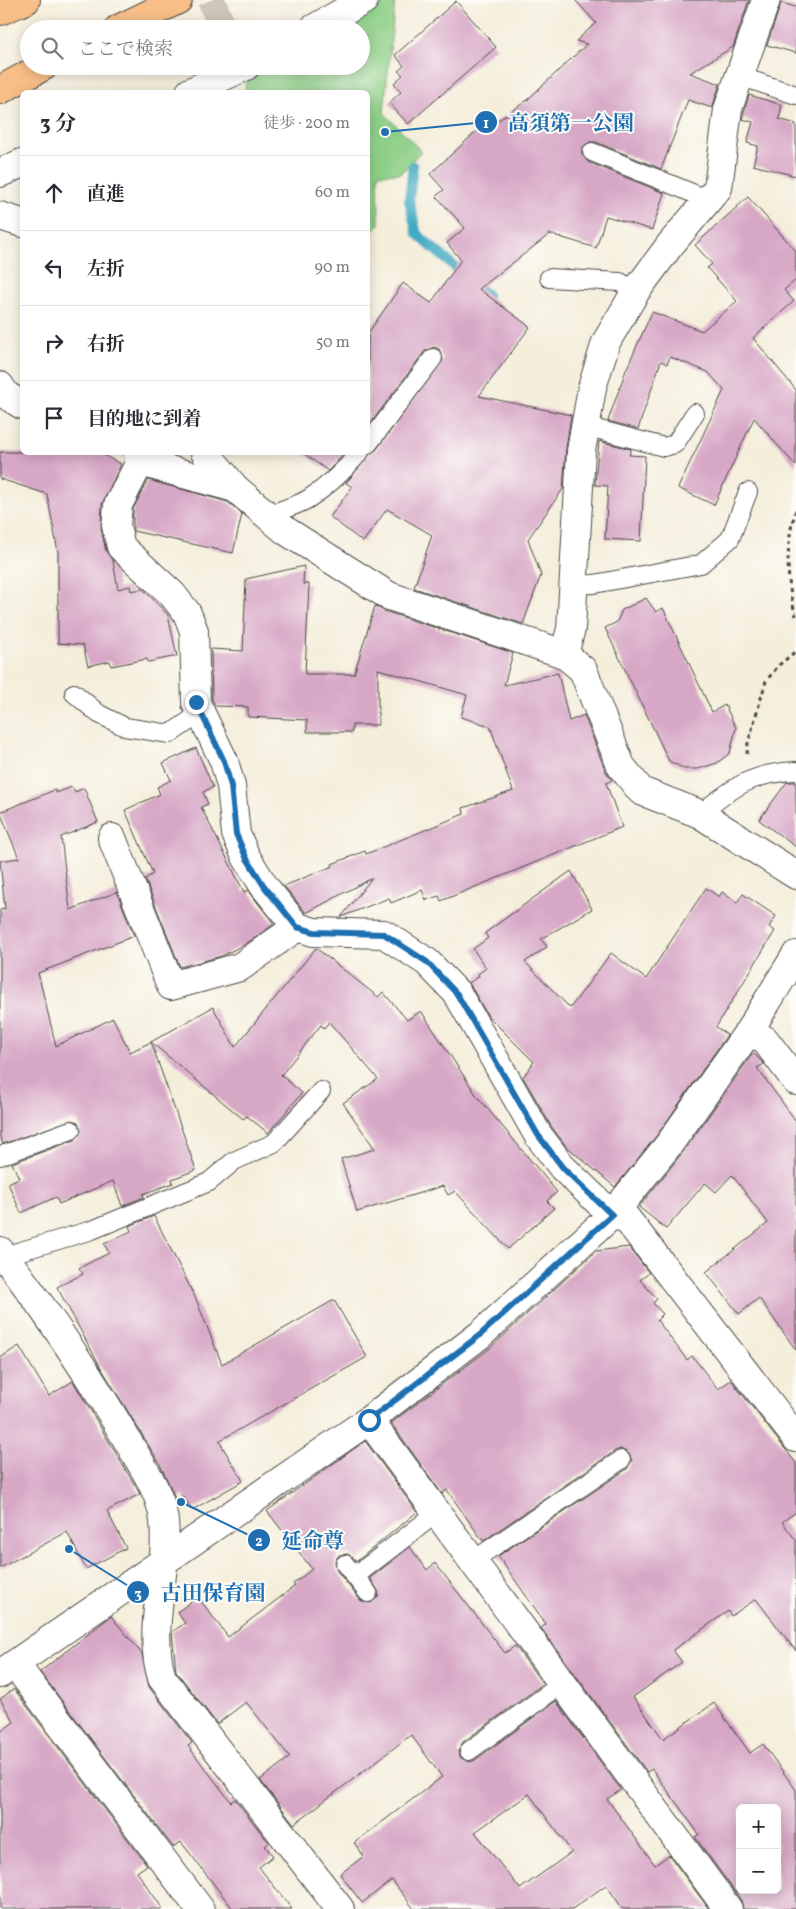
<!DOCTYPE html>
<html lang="ja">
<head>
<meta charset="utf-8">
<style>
	:root { --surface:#fff; --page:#f7f7f7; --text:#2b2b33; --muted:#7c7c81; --line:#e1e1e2 }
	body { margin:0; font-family:Vollkorn,"Noto Serif JP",serif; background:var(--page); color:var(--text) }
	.controls { position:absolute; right:15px; bottom:15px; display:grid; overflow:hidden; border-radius:8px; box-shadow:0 2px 12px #0003 }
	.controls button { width:45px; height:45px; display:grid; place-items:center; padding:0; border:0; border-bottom:1px solid var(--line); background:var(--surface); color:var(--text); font:25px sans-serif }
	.stop { position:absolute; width:15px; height:15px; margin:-11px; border:4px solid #1f6fb2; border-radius:50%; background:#fff }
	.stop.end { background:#1f6fb2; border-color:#fff; box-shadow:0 1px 5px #0008 }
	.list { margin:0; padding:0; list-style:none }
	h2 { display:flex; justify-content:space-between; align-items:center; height:65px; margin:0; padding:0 20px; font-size:21px }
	h2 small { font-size:16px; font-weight:400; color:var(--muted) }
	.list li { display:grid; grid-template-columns:32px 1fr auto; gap:15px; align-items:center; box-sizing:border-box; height:75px; padding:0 20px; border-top:1px solid var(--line) }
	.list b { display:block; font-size:19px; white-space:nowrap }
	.list em { font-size:16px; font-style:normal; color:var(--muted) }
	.icon { flex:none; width:28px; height:28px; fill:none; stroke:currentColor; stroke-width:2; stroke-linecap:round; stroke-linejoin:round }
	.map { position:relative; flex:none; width:796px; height:1909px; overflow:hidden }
	.search { position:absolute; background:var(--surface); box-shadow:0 2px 12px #0003; left:20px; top:20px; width:350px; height:55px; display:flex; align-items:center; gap:12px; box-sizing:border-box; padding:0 18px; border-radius:28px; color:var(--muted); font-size:19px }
	.panel { position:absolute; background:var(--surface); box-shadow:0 2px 12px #0003; left:20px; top:90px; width:350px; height:365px; border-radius:8px }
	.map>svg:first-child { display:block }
	.green { fill:#8ecf87; stroke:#5c7d59 }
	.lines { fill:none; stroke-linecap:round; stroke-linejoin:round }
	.stream { stroke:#42aac2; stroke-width:10 }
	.building { fill:#d7a7c6; fill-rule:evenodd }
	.minor-tunnel { stroke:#ccc7b8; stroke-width:28; stroke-dasharray:28 14; stroke-linecap:butt }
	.service-casing { stroke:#494845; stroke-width:20 }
	.minor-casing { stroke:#494845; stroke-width:30 }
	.motorway-casing { stroke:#494845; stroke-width:30 }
	.path { stroke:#494845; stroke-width:3; stroke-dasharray:4 4; stroke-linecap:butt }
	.service { stroke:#fff; stroke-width:18 }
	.minor { stroke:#fff; stroke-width:28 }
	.motorway { stroke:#f7be87; stroke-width:28 }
	.route { stroke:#1f6fb2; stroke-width:6 }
	.leader { fill:none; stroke:#1f6fb2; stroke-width:2 }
	.callout-dot { fill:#1f6fb2; stroke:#fdfcf7; stroke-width:2 }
	.mark-label { font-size:15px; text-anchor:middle; font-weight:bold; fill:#fff }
	.callout-label { font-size:21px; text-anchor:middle; font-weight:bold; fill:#1f6fb2; stroke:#fdfcf7; stroke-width:4; stroke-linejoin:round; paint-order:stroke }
</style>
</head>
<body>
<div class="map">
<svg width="796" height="1909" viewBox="0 0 796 1909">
	<rect width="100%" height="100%" fill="#fdfcf7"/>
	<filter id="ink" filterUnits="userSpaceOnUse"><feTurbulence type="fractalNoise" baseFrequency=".02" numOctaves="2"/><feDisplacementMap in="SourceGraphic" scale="10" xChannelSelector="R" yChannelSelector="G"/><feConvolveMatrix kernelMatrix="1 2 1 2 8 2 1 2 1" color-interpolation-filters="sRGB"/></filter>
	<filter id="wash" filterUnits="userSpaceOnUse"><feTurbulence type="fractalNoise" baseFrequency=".0096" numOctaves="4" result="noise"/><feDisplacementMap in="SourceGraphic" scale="20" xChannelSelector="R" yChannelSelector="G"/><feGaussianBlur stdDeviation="1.12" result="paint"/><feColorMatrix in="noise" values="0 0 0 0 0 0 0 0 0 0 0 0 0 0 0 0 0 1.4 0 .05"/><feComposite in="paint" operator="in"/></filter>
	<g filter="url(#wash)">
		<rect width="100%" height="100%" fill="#f4eedb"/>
		<polygon class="green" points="386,0 395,0 384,113 421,151 401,173 378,174 379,224 368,236 368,92 246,92 245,80 269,66 361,66 361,29 334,29"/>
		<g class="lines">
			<polyline class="stream" points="413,166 409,200 417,234 487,295"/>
		</g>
		<g id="blocks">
			<g class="building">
				<polygon points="575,0 749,0 733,47 690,73 720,84 712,108 688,100 661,169 596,142 590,142 582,148 582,154 588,162 664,193 652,230 606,216 596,248 550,234 479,289 530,327 479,396 571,415 566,448 563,489 528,539 541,575 523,624 414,588 432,535 387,509 363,542 330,517 352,487 346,483 370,454 376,450 443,360 439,349 434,347 425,351 368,427 368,333 403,283 431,303 461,260 447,243 465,228 436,196 444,190 430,174 490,119 494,123 526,101 587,44 576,41 596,23"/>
				<polygon points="456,1 496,47 408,124 389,103 401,92 394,83 403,75 398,71 404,66 395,55"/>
				<polygon points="781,3 796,7 796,53 767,45"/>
				<polygon points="749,95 782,105 779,119 796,124 796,176 753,165 758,146 747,143 753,122 742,119"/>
				<polygon points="748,197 796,251 796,280 784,290 794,301 753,338 796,390 796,466 754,418 714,505 678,488 724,390 708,372 670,357 667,364 661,361 638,429 608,421 626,370 652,312 702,331 737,301 707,268 712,264 695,245"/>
				<polygon points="599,441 631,449 629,455 645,456 641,541 605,539 608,486 595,485"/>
				<polygon points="0,452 97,452 121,464 102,504 101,529 106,551 113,561 118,589 130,586 131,591 143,589 168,615 177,656 148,662 147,659 111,666 110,661 88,666 83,645 58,643 58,552 47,494 0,479"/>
				<polygon points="302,452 346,452 328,471"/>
				<polygon points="148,480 228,502 242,514 233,553 133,531 133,509"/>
				<polygon points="304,566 303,584 309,584 305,674 354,674 375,606 384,611 513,653 504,685 558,673 569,721 584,715 606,772 612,780 606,783 622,827 441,901 439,896 426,900 422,890 391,903 389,898 341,917 372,878 306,913 284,886 333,866 332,864 365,851 366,854 464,814 463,808 513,791 490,726 461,717 467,695 378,669 378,725 352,725 352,732 307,732 307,720 248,717 248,707 215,706 212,699 211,649 243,651 246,579"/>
				<polygon points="646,598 656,612 663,608 712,712 725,705 736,728 730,753 717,763 698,769 685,769 669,761 605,628 617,622 622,610"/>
				<polygon points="196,748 213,787 203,792 208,804 201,807 244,892 248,890 274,924 247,943 222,956 180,967 145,879 153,874 125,810 160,794 157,787 171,780 163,763"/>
				<polygon points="787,782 796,782 796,847 759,820"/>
				<polygon points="72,787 75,792 84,788 98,822 61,837 70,910 117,892 134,936 38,973 56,1046 113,1018 130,1052 151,1042 196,1170 172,1179 173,1183 143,1194 144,1197 122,1206 113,1181 59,1204 56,1197 21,1213 8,1183 19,1178 12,1163 75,1140 81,1131 78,1122 72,1120 3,1144 0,1137 0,910 5,909 0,861 19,858 0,812 55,790 56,793"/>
				<polygon points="571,871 592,909 541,939 547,947 525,962 570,1008 611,953 646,979 706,888 719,897 722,892 737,903 743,894 776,916 769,927 775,931 716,1027 727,1035 658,1134 615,1187 566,1146 551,1126 523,1077 534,1062 488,1016 469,983 479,976 478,974 486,968 473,949 488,938 485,933"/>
				<polygon points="316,948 378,997 383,992 407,1020 421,1011 477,1096 557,1192 547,1201 554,1208 508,1249 455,1191 448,1195 443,1186 357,1212 341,1159 375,1149 343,1103 378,1079 329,1022 324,1028 321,1025 281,1075 302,1093 268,1133 247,1116 243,1119 151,1042 213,1007 235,1047"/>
				<polygon points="753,1053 764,1064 757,1068 796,1121 796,1350 759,1298 739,1314 706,1272 768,1223 732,1175 716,1192 705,1183 666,1229 639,1207 683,1152"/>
				<polygon points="154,1216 196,1299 222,1364 334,1300 367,1357 219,1441 243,1481 192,1510 183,1496 176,1500 160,1464 100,1366 57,1287 83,1274 79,1268 109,1253 104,1244 131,1231 129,1226"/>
				<path d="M629 1247 649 1273 640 1280 657 1299 653 1303 663 1314 657 1320 687 1360 692 1356 718 1389 731 1380 796 1463V1512L782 1522 796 1540V1651L756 1599 731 1616 728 1611 673 1650 682 1662 633 1697 663 1739 714 1703 750 1753 763 1744 796 1790V1909H743L741 1900 695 1837 699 1834 652 1769 647 1772 541 1628 546 1624 498 1556 627 1469 632 1460 629 1454 621 1449 615 1451 483 1541 447 1490 442 1494 391 1423 489 1349 596 1251ZM740 1808H777V1890H740Z"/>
				<polygon points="19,1346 49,1396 73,1381 140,1494 107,1511 126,1548 86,1569 67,1532 0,1568 0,1358"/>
				<path d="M365 1441 417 1512 357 1561 348 1554 339 1555 335 1561 337 1571 360 1600 370 1603 378 1597 379 1592 370 1578 410 1547 427 1570 435 1563 505 1653 515 1646 543 1684 463 1742 458 1752 461 1758 470 1762 475 1760 556 1701 621 1790 607 1799 655 1865 669 1855 709 1909H623L606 1885 572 1909H414L392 1880 362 1903 340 1874 364 1856 354 1843 442 1777 411 1735 294 1824 260 1780 290 1757 246 1702 217 1724 176 1671 172 1632 185 1623 177 1612 198 1597 228 1637 295 1586 293 1584 312 1569 267 1511ZM529 1794 572 1852 520 1889 475 1832Z"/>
				<polygon points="111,1616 142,1654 149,1687 192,1743 188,1746 231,1802 235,1799 269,1843 265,1846 273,1856 259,1867 292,1909 233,1909 181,1842 173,1847 40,1672"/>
				<polygon points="14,1689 147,1865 137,1872 163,1909 0,1909 0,1732 14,1722 0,1699"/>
			</g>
		</g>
	</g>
	<g filter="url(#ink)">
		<use href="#blocks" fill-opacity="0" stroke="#494845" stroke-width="1"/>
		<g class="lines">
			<polyline class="minor-tunnel" points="211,0 223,29"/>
			<defs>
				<g id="service">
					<polyline points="739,76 796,95"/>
					<polyline points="592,152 697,195 706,203"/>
					<polyline points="549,278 620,282 636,291"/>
					<polyline points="585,426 664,447 675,444 695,413"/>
					<polyline points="368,444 433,358"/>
					<path d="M269 516C281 509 297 506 308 499 329 486 344 471 360 452"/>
					<polyline points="573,585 594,584 701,564 730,539 748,492"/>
					<polyline points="74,693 99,714 125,727 170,734 201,713"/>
					<path d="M700 814C733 787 752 773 796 771"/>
					<polyline points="0,1156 71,1130"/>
					<polyline points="4,1256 92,1230 209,1182 234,1161 274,1143 321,1091"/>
					<polyline points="474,1560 621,1460"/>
					<polyline points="345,1564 368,1593"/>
					<polyline points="355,1576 438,1512"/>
					<polyline points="469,1751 563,1683"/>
				</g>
				<g id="minor">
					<polyline points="766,0 728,109 718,188 670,245 636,291 606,342 592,388 581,451 571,629 564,654 583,670 621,766 641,791 700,814 796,875"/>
					<polyline points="313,29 364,0"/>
					<polyline points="190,92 246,66"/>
					<polyline points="0,173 22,163"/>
					<polyline points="0,216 22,223"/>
					<polyline points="0,386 6,395 22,405"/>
					<polyline points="137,452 151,465 235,488"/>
					<polyline points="145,452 118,505 116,526 121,547 172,594 187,613 194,631 196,703 224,761 231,786 236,834 246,857 264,886 297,927 314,932 384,934 427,962 457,993 538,1135 563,1168 612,1215 626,1218 796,1438"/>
					<polyline points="205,452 235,488 286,531 389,596 564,654"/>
					<polyline points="112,838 171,986 240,967 297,927"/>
					<polyline points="749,1031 765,1040 796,1081"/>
					<path d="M0 1251C48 1312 91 1378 130 1445 144 1469 161 1493 164 1521 169 1573 146 1627 162 1678L340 1909"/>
					<polyline points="369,1420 728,1909"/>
					<polyline points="15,1664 200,1909"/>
					<polyline points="0,1674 369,1420 480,1335 612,1215 670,1143 749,1031 796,955"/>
				</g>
				<g id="motorway">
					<polyline points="0,11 26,0"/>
					<polyline points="118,29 178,0"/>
					<polyline points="0,90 44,66"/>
				</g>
			</defs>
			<use href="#service" class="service-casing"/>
			<use href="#minor" class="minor-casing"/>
			<use href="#motorway" class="motorway-casing"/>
			<g class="path">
				<path d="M796 510C785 542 786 584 796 616"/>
				<polyline points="747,754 748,743 766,681 779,665 796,651"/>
			</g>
			<use href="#service" class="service"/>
			<use href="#minor" class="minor"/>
			<use href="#motorway" class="motorway"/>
		</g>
	</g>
	<g class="lines" filter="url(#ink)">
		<polyline class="route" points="196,702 224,761 231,786 236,834 246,857 264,886 297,927 314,932 384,934 427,962 457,994 538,1135 563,1168 612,1215 480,1335 369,1420"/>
	</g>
	<path class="leader" d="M385 132L486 122M181 1502L259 1540M69 1549L138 1592"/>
	<g class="callout-dot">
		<circle cx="385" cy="132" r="5"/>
		<circle cx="181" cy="1502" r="5"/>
		<circle cx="69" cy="1549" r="5"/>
		<circle cx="486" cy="122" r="12"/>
		<circle cx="259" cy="1540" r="12"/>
		<circle cx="138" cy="1592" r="12"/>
	</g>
	<g class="mark-label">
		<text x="486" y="128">1</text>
		<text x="259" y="1546">2</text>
		<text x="138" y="1598">3</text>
	</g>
	<g class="callout-label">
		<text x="571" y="130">高須第一公園</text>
		<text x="313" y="1548">延命尊</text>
		<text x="213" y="1600">古田保育園</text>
	</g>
</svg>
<div class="controls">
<button>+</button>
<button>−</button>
</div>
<div class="stop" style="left:369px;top:1420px"></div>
<div class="stop end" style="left:196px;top:702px"></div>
<div class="search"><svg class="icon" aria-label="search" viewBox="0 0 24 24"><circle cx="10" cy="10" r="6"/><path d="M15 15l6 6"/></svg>ここで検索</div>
<section class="panel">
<h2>3 分<small>徒歩 · 200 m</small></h2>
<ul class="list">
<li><svg class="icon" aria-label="ahead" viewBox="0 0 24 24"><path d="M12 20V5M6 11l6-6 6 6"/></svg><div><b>直進</b></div><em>60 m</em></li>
<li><svg class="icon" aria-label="left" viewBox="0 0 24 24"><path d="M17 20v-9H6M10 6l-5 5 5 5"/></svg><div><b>左折</b></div><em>90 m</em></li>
<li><svg class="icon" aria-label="right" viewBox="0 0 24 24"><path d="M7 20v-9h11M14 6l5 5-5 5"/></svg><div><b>右折</b></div><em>50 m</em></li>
<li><svg class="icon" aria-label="arrive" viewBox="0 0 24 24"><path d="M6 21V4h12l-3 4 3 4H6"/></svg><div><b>目的地に到着</b></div></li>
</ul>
</section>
</div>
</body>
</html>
